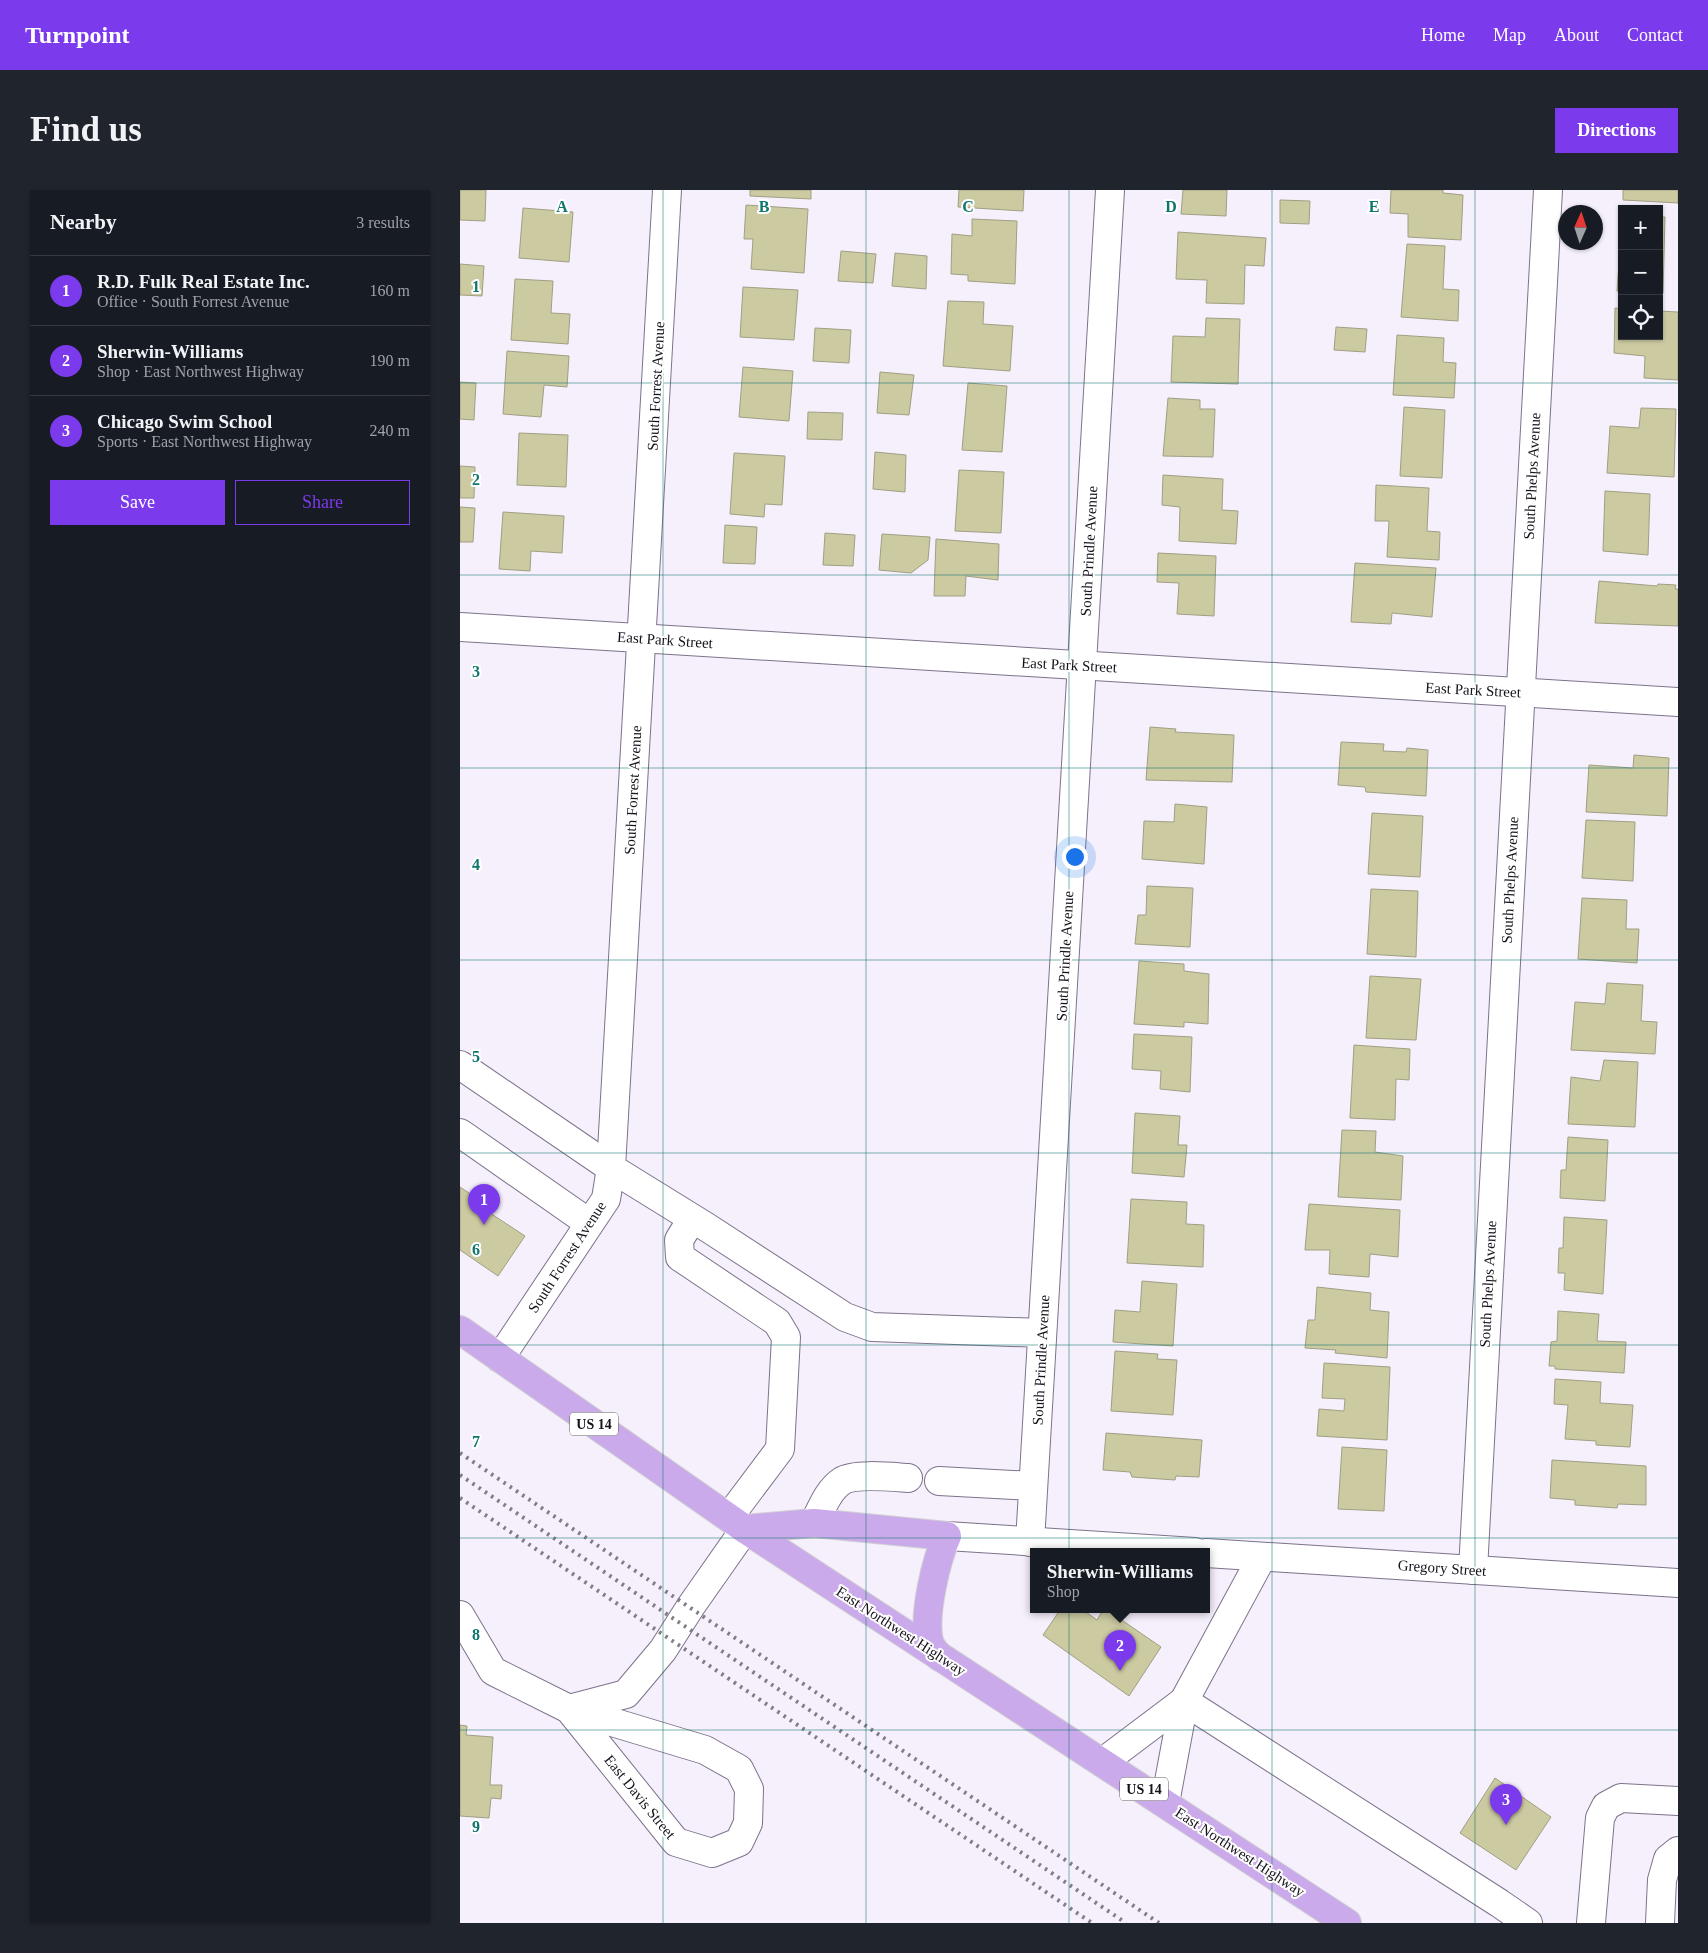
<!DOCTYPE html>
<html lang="en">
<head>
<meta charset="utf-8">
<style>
	:root { --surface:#171b24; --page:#20242c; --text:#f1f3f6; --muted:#9ea1a6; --line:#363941; --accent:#7c3aed }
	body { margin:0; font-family:Georgia,serif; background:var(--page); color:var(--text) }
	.controls { position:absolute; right:15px; top:15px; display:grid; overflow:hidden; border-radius:0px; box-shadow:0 1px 4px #0004 }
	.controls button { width:45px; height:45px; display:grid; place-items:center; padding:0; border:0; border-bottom:1px solid var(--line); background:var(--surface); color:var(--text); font:25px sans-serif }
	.compass { position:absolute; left:1098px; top:15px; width:45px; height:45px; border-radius:50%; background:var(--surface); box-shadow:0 1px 4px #0004; rotate:3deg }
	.you { position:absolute; left:614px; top:666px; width:18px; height:18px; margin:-12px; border:4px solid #fff; border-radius:50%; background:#1a73e8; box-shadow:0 0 0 8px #1a73e833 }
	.badge { display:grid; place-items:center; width:32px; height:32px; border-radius:50%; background:var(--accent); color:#fff; font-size:16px; font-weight:700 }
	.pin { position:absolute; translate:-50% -41px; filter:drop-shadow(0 1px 2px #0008) }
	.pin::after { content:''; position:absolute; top:26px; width:18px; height:15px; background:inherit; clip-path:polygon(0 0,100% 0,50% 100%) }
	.popup { position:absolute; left:570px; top:1358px; width:180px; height:65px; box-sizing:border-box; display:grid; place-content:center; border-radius:0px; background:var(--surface); filter:drop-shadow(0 1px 4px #0005); font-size:16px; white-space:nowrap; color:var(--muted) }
	.popup b { font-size:19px; color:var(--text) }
	.popup::after { content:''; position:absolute; left:50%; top:100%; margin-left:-10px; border:10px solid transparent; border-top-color:var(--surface) }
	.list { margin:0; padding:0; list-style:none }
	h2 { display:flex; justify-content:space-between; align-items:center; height:65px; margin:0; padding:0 20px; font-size:21px }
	h2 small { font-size:16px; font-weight:400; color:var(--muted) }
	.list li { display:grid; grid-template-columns:32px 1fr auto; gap:15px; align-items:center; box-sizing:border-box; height:70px; padding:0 20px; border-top:1px solid var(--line) }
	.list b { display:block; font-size:19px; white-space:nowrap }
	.list p { margin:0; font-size:16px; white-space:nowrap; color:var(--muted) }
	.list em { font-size:16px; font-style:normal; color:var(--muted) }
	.actions { display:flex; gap:10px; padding:15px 20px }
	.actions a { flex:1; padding:11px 0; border:1px solid var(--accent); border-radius:0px; text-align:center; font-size:18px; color:var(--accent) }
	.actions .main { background:var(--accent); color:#fff }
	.icon { flex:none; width:28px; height:28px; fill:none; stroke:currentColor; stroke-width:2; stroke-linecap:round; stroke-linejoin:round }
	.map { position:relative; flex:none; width:1218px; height:1733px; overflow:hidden; border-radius:0px }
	header { display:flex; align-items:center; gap:30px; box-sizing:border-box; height:70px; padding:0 25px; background:var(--accent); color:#fff }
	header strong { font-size:24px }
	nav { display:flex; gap:28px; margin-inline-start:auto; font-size:18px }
	.intro { display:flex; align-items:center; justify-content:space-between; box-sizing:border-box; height:120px; padding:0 30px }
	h1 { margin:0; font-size:35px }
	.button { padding:12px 22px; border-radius:0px; background:var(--accent); color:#fff; font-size:18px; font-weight:700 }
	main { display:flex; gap:30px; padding:0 30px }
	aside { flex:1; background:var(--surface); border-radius:0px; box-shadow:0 1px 4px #0004 }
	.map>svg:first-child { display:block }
	.building { fill:#cbcaa1; stroke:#a09f84 }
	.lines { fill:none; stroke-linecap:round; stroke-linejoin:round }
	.minor-casing { stroke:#7d728b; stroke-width:30 }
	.major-casing { stroke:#d0d0d1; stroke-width:30 }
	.minor { stroke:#fff; stroke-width:28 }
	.major { stroke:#caaaeb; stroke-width:28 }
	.rail { stroke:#817d87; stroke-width:4; stroke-dasharray:2.5 5; stroke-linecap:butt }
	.grid { fill:none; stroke:#0f766e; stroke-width:1; stroke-opacity:0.55 }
	.labels { text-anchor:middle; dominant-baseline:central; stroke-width:4; stroke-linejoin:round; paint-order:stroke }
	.shield { fill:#fff; stroke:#5c595f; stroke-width:1 }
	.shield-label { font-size:14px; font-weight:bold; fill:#16121b }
	.street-label { font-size:15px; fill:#16121b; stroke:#fff }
	.grid-label { font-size:16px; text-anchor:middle; font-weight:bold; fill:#0f766e; stroke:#fff; stroke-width:4; stroke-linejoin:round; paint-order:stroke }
</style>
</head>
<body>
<header>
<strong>Turnpoint</strong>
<nav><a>Home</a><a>Map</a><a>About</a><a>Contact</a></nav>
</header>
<div class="intro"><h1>Find us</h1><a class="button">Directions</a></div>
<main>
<aside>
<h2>Nearby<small>3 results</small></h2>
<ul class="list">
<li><span class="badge">1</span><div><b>R.D. Fulk Real Estate Inc.</b><p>Office · South Forrest Avenue</p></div><em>160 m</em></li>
<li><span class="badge">2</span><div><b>Sherwin-Williams</b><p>Shop · East Northwest Highway</p></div><em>190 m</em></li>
<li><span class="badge">3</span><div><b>Chicago Swim School</b><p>Sports · East Northwest Highway</p></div><em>240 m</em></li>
</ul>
<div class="actions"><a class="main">Save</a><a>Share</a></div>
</aside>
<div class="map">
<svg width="1218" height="1733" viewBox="0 0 1218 1733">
	<rect width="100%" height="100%" fill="#f5f0fb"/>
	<g class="building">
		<polygon points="0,0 26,0 25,31 0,30"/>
		<polygon points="290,0 351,0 351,9 290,6"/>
		<polygon points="499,0 564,0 563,21 498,17"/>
		<polygon points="723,0 767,0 766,26 721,24"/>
		<polygon points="931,0 983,0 983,3 1003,5 1001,50 948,47 948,24 930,23"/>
		<polygon points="1163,0 1218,0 1218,13 1163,10"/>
		<polygon points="820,10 850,11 849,34 820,33"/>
		<polygon points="286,15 348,19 344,83 291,79 293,49 284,49"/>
		<polygon points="63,18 113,22 109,72 59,68"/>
		<polygon points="1199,27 1205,27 1203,103 1199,103"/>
		<polygon points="512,29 557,31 555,94 508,91 508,85 491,84 492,44 512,46"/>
		<polygon points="1162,30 1162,101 1157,101"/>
		<polygon points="718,42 806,48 804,76 785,75 784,114 746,113 747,90 716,89"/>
		<polygon points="947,54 985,56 983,99 999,100 998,131 941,127"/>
		<polygon points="381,61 416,64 413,93 378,91"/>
		<polygon points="435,63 467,66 466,99 432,96"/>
		<polygon points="0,74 24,76 22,106 0,105"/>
		<polygon points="55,89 93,91 91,123 110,124 108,154 51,150"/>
		<polygon points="283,97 338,100 334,150 280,147"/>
		<polygon points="488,111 524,112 523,134 553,136 550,181 483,176"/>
		<polygon points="1155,118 1162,119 1162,146 1199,146 1199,121 1218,122 1218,190 1184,188 1185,166 1154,163"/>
		<polygon points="746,128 780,129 778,194 711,192 713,146 745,147"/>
		<polygon points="876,137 907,139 905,162 874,160"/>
		<polygon points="355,138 391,140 389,173 353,171"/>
		<polygon points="937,145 984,148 983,172 996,173 994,208 933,205"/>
		<polygon points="47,161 109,166 107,197 84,195 81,227 43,224"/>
		<polygon points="283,177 333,181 329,231 279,227"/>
		<polygon points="420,182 454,185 449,225 417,223"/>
		<polygon points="0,192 16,193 14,230 0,229"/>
		<polygon points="508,193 547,196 542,262 502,260"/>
		<polygon points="708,208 740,210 740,219 755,219 753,267 703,266"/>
		<polygon points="944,217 985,220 982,288 940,286"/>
		<polygon points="1181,218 1216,219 1214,287 1147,283 1150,236 1179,238"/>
		<polygon points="348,222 383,223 382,250 347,249"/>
		<polygon points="59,243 108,245 106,297 57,295"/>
		<polygon points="415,262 446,265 445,302 413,299"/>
		<polygon points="274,263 325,266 322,315 305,314 304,327 270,324"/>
		<polygon points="0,276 15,277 14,308 0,308"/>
		<polygon points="499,280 544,282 541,343 495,341"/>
		<polygon points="703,285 763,289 762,320 778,321 776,354 719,351 720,317 702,315"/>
		<polygon points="916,295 969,298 967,341 980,342 979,370 927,367 929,331 915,331"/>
		<polygon points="1145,301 1190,304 1188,365 1143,361"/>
		<polygon points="0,317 15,318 13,352 0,352"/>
		<polygon points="43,322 104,326 102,363 71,361 70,381 39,379"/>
		<polygon points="265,335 297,337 295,374 263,373"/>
		<polygon points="365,343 395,345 393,376 363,375"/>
		<polygon points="422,344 470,347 468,370 451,383 419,380"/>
		<polygon points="476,349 539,354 538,390 506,386 505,406 474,406"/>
		<polygon points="698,363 756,366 754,426 717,424 719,393 697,392"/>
		<polygon points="895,373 976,378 972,427 932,423 931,434 891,432"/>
		<polygon points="1139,391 1197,396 1198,394 1216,395 1215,399 1218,399 1218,436 1135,433"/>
		<polygon points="690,537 716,539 715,542 774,545 772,592 686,590"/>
		<polygon points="881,552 924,554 923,561 946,562 947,558 968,560 966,606 906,602 905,597 878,595"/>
		<polygon points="1174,565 1209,568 1207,626 1126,622 1129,575 1173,578"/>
		<polygon points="715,614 747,617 744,674 682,669 684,631 714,632"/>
		<polygon points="912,623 963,626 960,687 908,684"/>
		<polygon points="1126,630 1175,632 1173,691 1122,688"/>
		<polygon points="687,696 733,698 730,757 675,754 678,725 686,725"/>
		<polygon points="911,699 958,701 956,767 907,764"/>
		<polygon points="1122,708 1167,710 1166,739 1179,739 1177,773 1118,769"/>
		<polygon points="679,771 724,774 724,781 749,784 748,834 724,832 724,837 674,834"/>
		<polygon points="910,786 961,789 956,850 906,848"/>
		<polygon points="1147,793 1183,795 1181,831 1197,832 1195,864 1111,860 1115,812 1145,814"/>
		<polygon points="674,844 732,847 730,902 700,899 701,881 672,879"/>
		<polygon points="894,855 950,859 949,890 936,889 935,930 890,928"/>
		<polygon points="1144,870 1178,872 1175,937 1108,934 1111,887 1140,891"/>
		<polygon points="675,923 720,926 718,955 727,955 724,987 672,983"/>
		<polygon points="882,940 916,941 915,962 943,966 941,1010 878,1007"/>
		<polygon points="1108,947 1148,950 1145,1011 1100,1008 1101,980 1106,980"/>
		<polygon points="0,997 33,1019 30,1023 65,1046 38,1086 0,1060"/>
		<polygon points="671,1009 727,1012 726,1034 744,1035 743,1077 667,1073"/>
		<polygon points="849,1014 940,1020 938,1067 910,1064 909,1087 869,1084 870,1060 845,1060"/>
		<polygon points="1104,1027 1147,1030 1143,1104 1104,1100 1105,1083 1098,1083 1099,1058 1103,1058"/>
		<polygon points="682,1091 717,1094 713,1156 653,1152 655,1120 680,1122"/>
		<polygon points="857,1097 911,1103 910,1120 929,1122 927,1168 875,1163 876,1160 845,1158 848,1130 855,1130"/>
		<polygon points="1098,1121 1139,1124 1137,1151 1166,1152 1164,1183 1095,1179 1095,1176 1089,1176 1091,1152 1097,1151"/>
		<polygon points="655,1161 698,1164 697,1169 717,1170 713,1225 651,1221"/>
		<polygon points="864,1173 930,1177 927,1250 857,1246 859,1219 884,1221 885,1209 862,1208"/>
		<polygon points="1095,1189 1141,1192 1140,1213 1173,1215 1170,1257 1136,1255 1136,1251 1105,1249 1108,1215 1094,1214"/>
		<polygon points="646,1243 742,1250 739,1287 716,1286 715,1290 672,1287 670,1282 643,1280"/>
		<polygon points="882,1257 927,1260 924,1321 878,1319"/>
		<polygon points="1092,1270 1186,1276 1186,1315 1158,1314 1157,1318 1115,1315 1115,1310 1090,1308"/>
		<polygon points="600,1420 623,1420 637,1430 643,1420 647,1420 701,1457 669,1506 583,1445"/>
		<polygon points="0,1535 7,1536 6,1545 33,1547 30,1595 42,1595 41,1609 31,1608 29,1628 0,1626"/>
		<polygon points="1035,1588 1091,1627 1056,1680 1000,1643"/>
	</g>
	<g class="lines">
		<defs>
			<g id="minor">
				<polyline points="0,437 1218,512"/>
				<polyline points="0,875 151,978 248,1038 385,1127 412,1137 582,1143"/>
				<polyline points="0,943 129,1033"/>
				<polyline points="232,1029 219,1050 220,1067 317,1132 326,1147 320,1259 269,1327"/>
				<polyline points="40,1168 146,1009 151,978 207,0"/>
				<polyline points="479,1291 573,1296"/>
				<path d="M354 1333C361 1320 368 1300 382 1291 394 1283 433 1287 448 1288"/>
				<polyline points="487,1346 735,1362"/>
				<polyline points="570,1352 650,0"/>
				<polyline points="746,1363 1218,1393"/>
				<polyline points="1013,1380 1088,0"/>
				<polyline points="0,1425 33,1481 109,1519 245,1560 279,1579 289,1599 288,1633 279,1652 252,1663 216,1652 109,1519"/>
				<polyline points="724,1511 1039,1713 1068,1733"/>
				<polyline points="109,1519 166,1504 203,1460 231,1416 285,1339"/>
				<polyline points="643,1572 724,1511"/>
				<polyline points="705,1613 724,1511 802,1367"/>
				<polyline points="1131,1733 1140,1628 1146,1616 1161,1608 1218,1611"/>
				<polyline points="1200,1733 1202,1690 1208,1669 1218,1661"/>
			</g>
			<g id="major">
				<polyline points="0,1140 285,1339 887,1733"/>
				<path d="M285 1339 354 1333 487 1346C476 1370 463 1425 469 1451 471 1458 475 1462 480 1467"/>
			</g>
		</defs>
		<use href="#minor" class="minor-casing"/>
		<use href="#major" class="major-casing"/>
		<use href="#minor" class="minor"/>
		<use href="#major" class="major"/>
		<g class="rail">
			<polyline points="0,1263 699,1733"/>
			<polyline points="0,1285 666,1733"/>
			<polyline points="0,1308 632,1733"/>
		</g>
	</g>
	<path class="grid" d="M203 0V1733M406 0V1733M609 0V1733M812 0V1733M1015 0V1733M0 193H1218M0 385H1218M0 578H1218M0 770H1218M0 963H1218M0 1155H1218M0 1348H1218M0 1540H1218"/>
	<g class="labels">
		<g class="shield">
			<rect x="110" y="1222.5" width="48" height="23" rx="4"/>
			<rect x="660" y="1587.5" width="48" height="23" rx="4"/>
		</g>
		<g class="shield-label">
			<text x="134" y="1234">US 14</text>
			<text x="684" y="1599">US 14</text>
		</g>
		<g class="street-label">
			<text transform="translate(196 196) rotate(-87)">South Forrest Avenue</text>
			<text transform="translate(1072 286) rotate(-87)">South Phelps Avenue</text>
			<text transform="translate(629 361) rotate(-87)">South Prindle Avenue</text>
			<text transform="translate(205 450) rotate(4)">East Park Street</text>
			<text transform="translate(609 475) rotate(3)">East Park Street</text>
			<text transform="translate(1013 500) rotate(3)">East Park Street</text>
			<text transform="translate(173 600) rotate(-87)">South Forrest Avenue</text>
			<text transform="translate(1050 690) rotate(-87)">South Phelps Avenue</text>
			<text transform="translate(605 766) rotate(-87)">South Prindle Avenue</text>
			<text transform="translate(107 1067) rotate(-57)">South Forrest Avenue</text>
			<text transform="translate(1028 1094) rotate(-87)">South Phelps Avenue</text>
			<text transform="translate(581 1170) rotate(-87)">South Prindle Avenue</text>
			<text transform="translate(982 1378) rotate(4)">Gregory Street</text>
			<text transform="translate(441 1441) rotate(33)">East Northwest Highway</text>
			<text transform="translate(180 1607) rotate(51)">East Davis Street</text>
			<text transform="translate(780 1662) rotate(33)">East Northwest Highway</text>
		</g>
	</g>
	<g class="grid-label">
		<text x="102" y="22">A</text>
		<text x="304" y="22">B</text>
		<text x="508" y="22">C</text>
		<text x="711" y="22">D</text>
		<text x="914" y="22">E</text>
		<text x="16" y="102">1</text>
		<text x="16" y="295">2</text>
		<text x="16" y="487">3</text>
		<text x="16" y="680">4</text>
		<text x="16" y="872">5</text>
		<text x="16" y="1065">6</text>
		<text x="16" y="1257">7</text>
		<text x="16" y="1450">8</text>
		<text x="16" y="1642">9</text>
	</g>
</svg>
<div class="controls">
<button>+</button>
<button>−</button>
<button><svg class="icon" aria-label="locate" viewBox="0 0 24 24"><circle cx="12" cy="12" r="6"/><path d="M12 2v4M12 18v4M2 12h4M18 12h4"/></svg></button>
</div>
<svg class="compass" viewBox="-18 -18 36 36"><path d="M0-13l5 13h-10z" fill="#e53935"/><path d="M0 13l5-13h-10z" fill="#9ea1a6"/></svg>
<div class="you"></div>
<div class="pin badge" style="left:24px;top:1035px">1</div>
<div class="pin badge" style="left:660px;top:1481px">2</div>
<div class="popup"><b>Sherwin-Williams</b>Shop</div>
<div class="pin badge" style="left:1046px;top:1635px">3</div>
</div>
</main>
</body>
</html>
